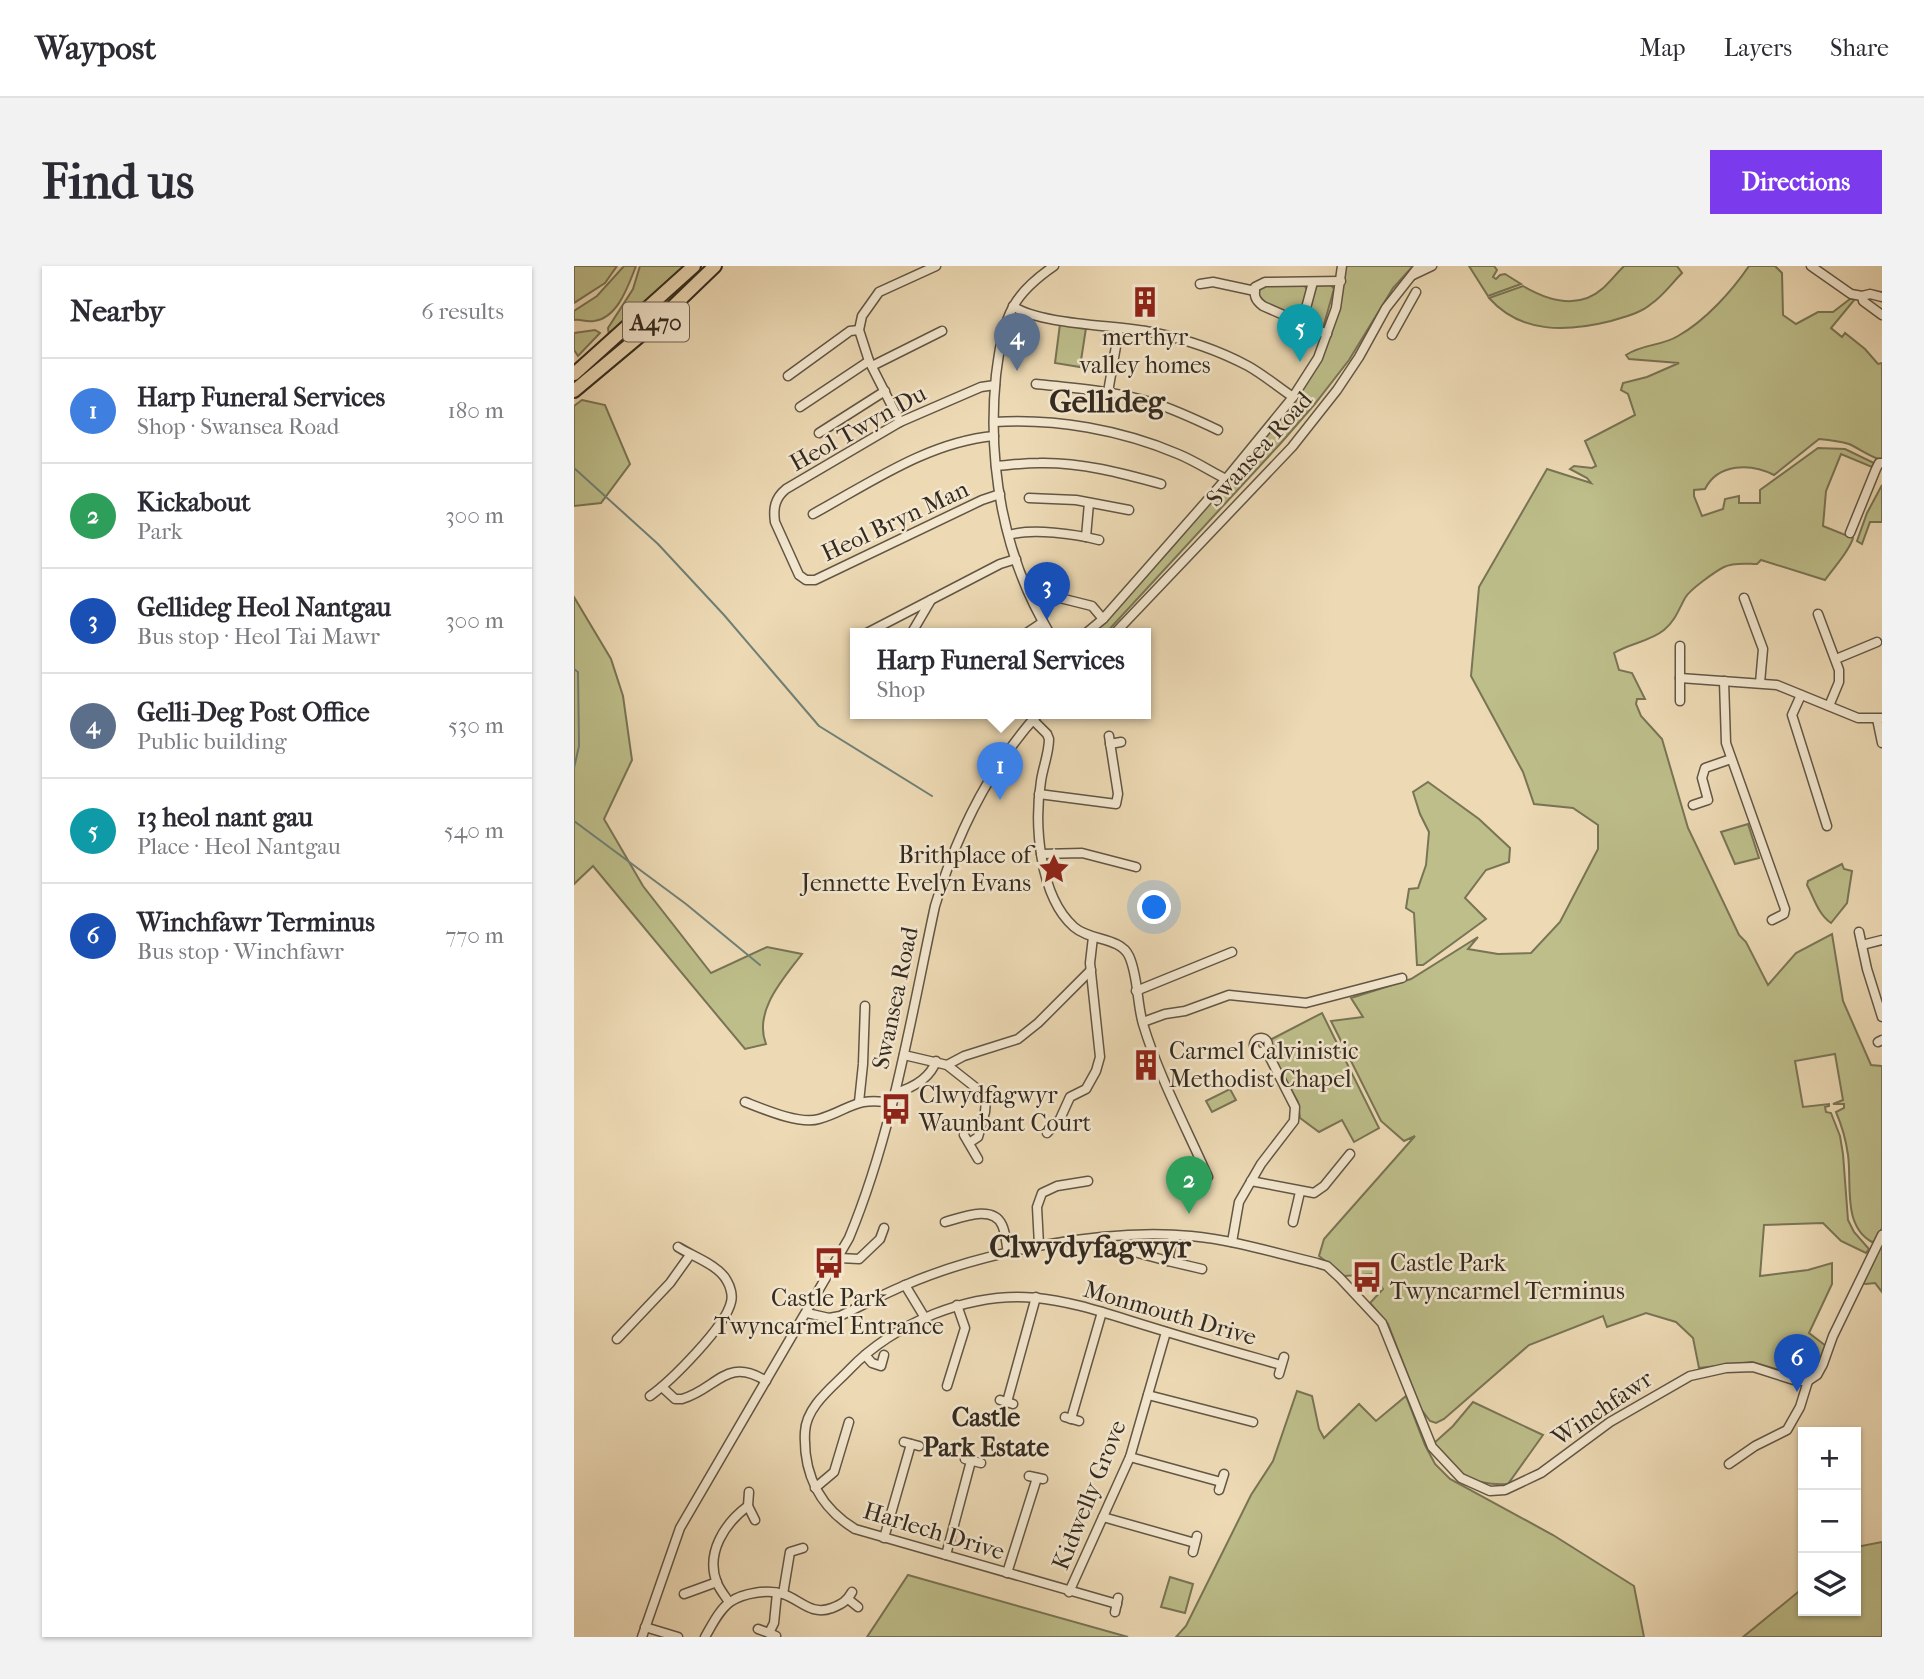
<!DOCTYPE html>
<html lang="en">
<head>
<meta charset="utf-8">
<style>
	:root { --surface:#fff; --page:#f2f2f3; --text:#2b2b33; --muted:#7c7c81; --line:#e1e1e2; --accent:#7c3aed }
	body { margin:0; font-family:"IM FELL French Canon",serif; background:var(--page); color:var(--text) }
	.controls { position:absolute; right:21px; bottom:21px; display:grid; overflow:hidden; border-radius:0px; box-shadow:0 2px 5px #0004 }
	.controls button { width:63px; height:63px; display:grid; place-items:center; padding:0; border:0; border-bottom:2px solid var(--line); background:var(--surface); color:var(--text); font:35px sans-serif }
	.you { position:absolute; left:581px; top:642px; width:24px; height:24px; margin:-18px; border:5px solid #fff; border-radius:50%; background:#1a73e8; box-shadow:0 0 0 10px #1a73e833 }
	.badge { display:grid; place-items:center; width:46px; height:46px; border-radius:50%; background:var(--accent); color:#fff; font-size:23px; font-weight:700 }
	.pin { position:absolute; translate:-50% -58px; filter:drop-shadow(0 2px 4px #0008) }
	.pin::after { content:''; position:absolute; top:37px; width:24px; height:21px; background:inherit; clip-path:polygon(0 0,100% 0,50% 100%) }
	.popup { position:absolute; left:276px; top:362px; width:301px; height:91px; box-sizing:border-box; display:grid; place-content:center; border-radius:0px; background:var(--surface); filter:drop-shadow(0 2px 5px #0005); font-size:23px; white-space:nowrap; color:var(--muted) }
	.popup b { font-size:26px; color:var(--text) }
	.popup::after { content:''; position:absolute; left:50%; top:100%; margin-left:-14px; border:14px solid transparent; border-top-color:var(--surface) }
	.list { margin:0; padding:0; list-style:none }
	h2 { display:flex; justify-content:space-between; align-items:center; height:91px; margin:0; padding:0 28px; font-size:30px }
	h2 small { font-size:23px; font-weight:400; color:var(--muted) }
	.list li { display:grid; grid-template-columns:46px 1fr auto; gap:21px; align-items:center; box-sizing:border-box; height:105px; padding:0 28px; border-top:2px solid var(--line) }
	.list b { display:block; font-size:26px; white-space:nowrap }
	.list p { margin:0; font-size:23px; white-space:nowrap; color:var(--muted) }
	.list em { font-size:23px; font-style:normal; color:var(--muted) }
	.icon { flex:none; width:38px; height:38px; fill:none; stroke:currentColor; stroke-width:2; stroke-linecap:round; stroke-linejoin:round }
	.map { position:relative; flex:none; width:1308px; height:1371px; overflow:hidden; border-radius:0px }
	header { display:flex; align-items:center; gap:42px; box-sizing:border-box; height:98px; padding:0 35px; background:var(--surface); border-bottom:2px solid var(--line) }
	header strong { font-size:33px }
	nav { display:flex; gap:38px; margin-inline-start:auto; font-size:24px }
	.intro { display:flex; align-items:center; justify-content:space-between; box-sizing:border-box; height:168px; padding:0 42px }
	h1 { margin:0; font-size:49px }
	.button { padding:18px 32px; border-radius:0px; background:var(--accent); color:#fff; font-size:24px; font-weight:700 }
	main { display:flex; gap:42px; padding:0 42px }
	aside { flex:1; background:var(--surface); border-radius:0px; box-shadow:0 2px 5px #0004 }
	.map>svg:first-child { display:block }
	.green { fill:#bdbe8a; stroke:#787455; stroke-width:2 }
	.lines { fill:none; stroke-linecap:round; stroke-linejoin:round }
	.stream { stroke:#708076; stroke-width:2 }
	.minor-casing { stroke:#625645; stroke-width:11 }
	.highway-casing { stroke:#332a20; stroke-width:16 }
	.minor { stroke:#f3e7cf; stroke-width:8 }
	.highway { stroke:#eddab5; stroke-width:12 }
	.labels { text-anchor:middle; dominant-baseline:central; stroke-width:5; stroke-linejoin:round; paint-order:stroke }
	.shield { fill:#f3e7cf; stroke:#6d6354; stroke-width:2 }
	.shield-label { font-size:23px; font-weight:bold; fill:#332a20 }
	.poi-label { font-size:24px; fill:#332a20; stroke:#f3e7cf; text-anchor:start }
	.street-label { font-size:24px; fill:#332a20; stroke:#f3e7cf }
	.neighbourhood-label { font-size:26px; font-weight:bold; fill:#332a20; stroke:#f3e7cf }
	.district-label { font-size:32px; font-weight:bold; fill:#332a20; stroke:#f3e7cf }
</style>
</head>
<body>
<header>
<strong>Waypost</strong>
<nav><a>Map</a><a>Layers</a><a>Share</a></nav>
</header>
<div class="intro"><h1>Find us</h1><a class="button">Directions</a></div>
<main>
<aside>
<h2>Nearby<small>6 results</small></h2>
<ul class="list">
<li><span class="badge" style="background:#3f7fe0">1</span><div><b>Harp Funeral Services</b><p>Shop · Swansea Road</p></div><em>180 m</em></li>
<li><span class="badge" style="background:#2e9e5b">2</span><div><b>Kickabout</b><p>Park</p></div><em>300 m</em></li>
<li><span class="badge" style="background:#1a4fb4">3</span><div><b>Gellideg Heol Nantgau</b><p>Bus stop · Heol Tai Mawr</p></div><em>300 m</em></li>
<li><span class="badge" style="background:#5c6f8a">4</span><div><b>Gelli-Deg Post Office</b><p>Public building</p></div><em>530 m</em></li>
<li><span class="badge" style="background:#0f9aa8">5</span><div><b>13 heol nant gau</b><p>Place · Heol Nantgau</p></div><em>540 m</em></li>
<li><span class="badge" style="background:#1a4fb4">6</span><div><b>Winchfawr Terminus</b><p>Bus stop · Winchfawr</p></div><em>770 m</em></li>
</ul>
</aside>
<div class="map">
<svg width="1308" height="1371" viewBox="0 0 1308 1371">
	<rect width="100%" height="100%" fill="#eddab5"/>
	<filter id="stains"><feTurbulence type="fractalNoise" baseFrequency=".00286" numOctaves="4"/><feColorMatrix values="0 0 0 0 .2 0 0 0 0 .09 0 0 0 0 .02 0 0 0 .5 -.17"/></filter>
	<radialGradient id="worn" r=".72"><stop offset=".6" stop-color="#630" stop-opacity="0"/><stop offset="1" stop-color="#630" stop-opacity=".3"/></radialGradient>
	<g class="green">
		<polygon points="0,0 43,0 31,17 0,37"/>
		<path d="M50 0H62C54 20 44 52 20 55 10 56 8 53 0 54V45L23 30Z"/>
		<polygon points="66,0 112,0 35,70 34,62 59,23"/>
		<polygon points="772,0 839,0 819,22 775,94 740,139 706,178 531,368 515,368 535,351 599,280 689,174 747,93"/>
		<polygon points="895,0 920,0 923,4 919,11 922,13 926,9 931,8 947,18 914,30"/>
		<path d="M1050 0H1103L1108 7C1098 17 1089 30 1077 38 1067 47 1050 51 1037 55 993 66 947 68 915 32L949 20C973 34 1004 44 1028 23 1034 18 1042 8 1050 0Z"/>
		<path d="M1175 0H1201L1208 7 1209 49 1222 58 1244 46H1259L1276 33H1281L1257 62 1268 71 1271 67 1291 83 1304 98 1308 97V194C1296 191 1286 183 1275 178 1265 175 1255 174 1245 173L1200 209C1177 197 1144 197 1131 223L1120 224V230L1128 250 1149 243 1151 233 1165 230V237H1186V224L1244 182 1271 183 1300 197 1298 201 1267 188 1252 225 1249 260 1279 272C1275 286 1260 301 1251 314L1187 294 1183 298C1173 298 1160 296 1150 301 1142 305 1115 324 1111 332 1105 343 1101 355 1090 364 1075 376 1056 377 1040 387L1045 404 1058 407 1071 433H1063L1062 438 1067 450 1088 473 1114 562 1165 669 1172 676 1194 719 1222 687 1258 668 1269 735 1297 799 1308 800V962L1301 975 1298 976C1268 960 1278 916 1274 889 1272 874 1268 860 1262 846L1270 842V838H1259L1269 834 1261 788 1221 795 1229 841 1255 838V840L1251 841 1252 846 1257 847 1266 870 1269 888 1274 954 1280 966 1295 983 1292 987 1267 975 1249 957 1190 959 1186 1010 1234 1004 1258 997V1018L1235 1067 1252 1080 1239 1108 1232 1112 1178 1096 1125 1102 1119 1072 1102 1056 1072 1047 1033 1061 1029 1050 955 1079 870 1153 862 1157 856 1155 847 1143 814 1058 796 1037 809 1023 800 1008 770 1010 745 990 750 973 841 870 830 875 807 855 757 755 789 751 777 732 837 713 904 671 894 683 924 688 957 687 986 656 1024 583V559L999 542 960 538 949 506 897 410 905 321 973 203 1017 217 1013 212 996 203 1000 200 1018 202 1022 200 1011 175 1061 149 1054 128 1047 124 1049 117 1073 111 1105 97 1055 93 1052 89C1068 78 1088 80 1104 70 1131 55 1158 25 1175 0Z"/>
		<polygon points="693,18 730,19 734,25 726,51 721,52 684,34 682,22"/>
		<polygon points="757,19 760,23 749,62 731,56 739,20"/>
		<polygon points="486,58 512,62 506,101 481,97"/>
		<polygon points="21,64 26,67 4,90 0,84 0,67"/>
		<polygon points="8,134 31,139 56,198 27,237 0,240 0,140"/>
		<polygon points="1308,219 1308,256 1296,256 1288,278 1283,275 1293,247"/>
		<path d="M0 331 37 393 49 430 58 494 30 553 69 620 137 707 193 681 228 688C210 712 179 745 192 778L171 783 19 600 0 618Z"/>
		<polygon points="854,516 905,553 936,582 935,596 912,604 891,632 912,653 849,699 843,699 840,647 832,642 835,623 844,622 852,599 855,566 846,548 839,526"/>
		<polygon points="1174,558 1185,592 1161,598 1147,566"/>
		<path d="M1268 598 1270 603 1278 605 1273 637 1257 657C1244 648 1240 632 1233 619L1234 615Z"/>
		<polygon points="748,747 805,862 780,876 768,854 745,866 726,852 724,836 696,786 698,780 696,774"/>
		<polygon points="656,823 662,834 638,846 632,835"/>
		<polygon points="1308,977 1308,1026 1301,1017 1292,1018 1288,1017"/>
		<polygon points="723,1125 738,1130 745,1163 750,1172 785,1138 802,1155 832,1130 851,1179 861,1198 876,1213 979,1269 1060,1320 1070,1371 602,1371 612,1360 677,1229 699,1195"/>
		<path d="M899 1136 969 1169 934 1218C893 1220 884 1206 859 1178L879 1160Z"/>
		<polygon points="1308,1276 1308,1371 1169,1371 1229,1322 1229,1345 1282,1345 1282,1281"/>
		<polygon points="334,1309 554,1371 293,1371"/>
		<polygon points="596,1311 619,1318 611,1347 587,1341"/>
	</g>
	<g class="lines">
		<g class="stream">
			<polyline points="0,202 84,278 150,349 245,460 358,530"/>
			<polyline points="0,403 4,406 5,480 0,502"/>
			<polyline points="0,555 112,638 186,699"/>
		</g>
		<defs>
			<g id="minor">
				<polyline points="1237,0 1277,28 1288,30"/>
				<polyline points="839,9 858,0"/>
				<polyline points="626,18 639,16 681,25"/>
				<polyline points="1308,31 1296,28 1288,30 1289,35 1308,49"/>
				<path d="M439 40C466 59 543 59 577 66 611 73 644 84 674 100 690 109 704 121 719 131"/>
				<polyline points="728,57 739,16"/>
				<path d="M753 68 689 40C681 34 680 30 681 21L691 16 767 15"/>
				<polyline points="818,69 842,26"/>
				<polyline points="298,100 368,65"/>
				<polyline points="214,110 276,65 285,64"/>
				<path d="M462 118C502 122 542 125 580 137 602 144 623 154 644 164"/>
				<path d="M421 119 407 121 326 156 212 223C201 232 199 242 201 256L225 309 232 314H241L408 234 426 228"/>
				<polyline points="534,126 545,63"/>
				<polyline points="226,141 295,95"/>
				<polyline points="326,156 295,95 285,64 288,50 305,26 362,0"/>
				<path d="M420 156C481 152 548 164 604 188 621 195 636 205 652 213"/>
				<polyline points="245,167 311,125"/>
				<path d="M422 200C436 199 450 197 465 197 506 196 548 207 587 218"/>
				<polyline points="455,232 502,234 555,244"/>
				<path d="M239 248C296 217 354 176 420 170"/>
				<polyline points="1276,267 1302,203 1305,197 1308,197"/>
				<path d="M435 269C458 262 501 268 525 274"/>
				<polyline points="512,271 515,237"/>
				<polyline points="454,324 518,340 529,353"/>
				<polyline points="1170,332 1189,383 1186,417"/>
				<polyline points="1244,348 1265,404 1265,416 1255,440"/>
				<polyline points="291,368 426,298 442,293"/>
				<polyline points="337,368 357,334"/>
				<polyline points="451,368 469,356"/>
				<path d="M476 368C429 291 413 197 422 109 425 87 428 61 439 41 448 24 464 11 480 0"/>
				<polyline points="511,368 529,353 652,213 719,131 744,92 762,42 768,0"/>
				<polyline points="540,368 718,181 763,124 785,91 812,42 845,0"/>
				<polyline points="1262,393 1303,376"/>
				<polyline points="1106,412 1203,419 1284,452 1308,452"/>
				<polyline points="1150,415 1152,477 1211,643 1210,648 1198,654"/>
				<polyline points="1227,429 1218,449 1253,560"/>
				<polyline points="1106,435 1106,380"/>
				<polyline points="1303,453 1308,477"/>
				<path d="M459 454 473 468 475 473C475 487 469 501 467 515 460 558 465 630 500 661 516 675 546 671 555 690 564 709 563 738 569 758 585 811 612 861 634 911"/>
				<polyline points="536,478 547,476"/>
				<polyline points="465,528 542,538 544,528 535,470"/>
				<polyline points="1119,539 1134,534 1128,512 1131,502 1157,493"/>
				<polyline points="467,588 508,587 562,601"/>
				<polyline points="1285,666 1293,703 1308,751"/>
				<polyline points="1288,679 1308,674"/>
				<polyline points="562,725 658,686"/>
				<polyline points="569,756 591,748 611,745 655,729 732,737 828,712"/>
				<circle cx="687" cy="779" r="7"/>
				<polyline points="1304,776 1308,774"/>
				<polyline points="330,789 373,799 406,825 412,834 411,846 404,871 395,877"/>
				<polyline points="373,799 390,790 444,773 464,757 517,704"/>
				<path d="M321 827C338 822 356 813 362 795"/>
				<path d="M171 836C189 843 226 859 245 853 276 844 281 830 318 837"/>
				<polyline points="285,836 289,798 291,740"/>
				<polyline points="473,867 486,853 496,831 512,823 522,805 526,791 516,697 519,671"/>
				<polyline points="390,869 404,893"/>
				<polyline points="677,915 740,927 750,920 776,888"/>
				<path d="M371 956C386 952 419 938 428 959 432 967 432 978 434 986"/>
				<polyline points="719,956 726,926"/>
				<polyline points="658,976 665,936 687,898 720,855 721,841 692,784"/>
				<polyline points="465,979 463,941 468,927 483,920 514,915"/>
				<polyline points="560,986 594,995 599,970"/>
				<polyline points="265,992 285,993 306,973 310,962"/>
				<polyline points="594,995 628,1003"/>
				<polyline points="331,1019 351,1052"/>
				<path d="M233 1047 255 1052 266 1050C287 1040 308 1029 329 1020 409 985 531 962 617 970 660 974 701 987 743 997L753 1000 766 1012 808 1057 858 1181 887 1212 916 1225 931 1224 967 1207 1036 1156 1116 1110 1152 1102 1179 1101 1223 1115H1234L1243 1109 1249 1098 1259 1070 1308 969"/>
				<polyline points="43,1073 96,1017 116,989"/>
				<polyline points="291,1089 298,1097 307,1100 310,1089"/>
				<polyline points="705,1108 710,1091"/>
				<polyline points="373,1120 391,1062 383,1039"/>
				<path d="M88 1121 101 1133H108C143 1123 152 1090 192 1115"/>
				<polyline points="574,1129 679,1156"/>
				<path d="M76 1130C97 1115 152 1060 157 1036 159 1029 156 1020 153 1015 145 999 118 990 104 981"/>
				<polyline points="426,1134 439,1138"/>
				<polyline points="433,1136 462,1031"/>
				<polyline points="491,1151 505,1155"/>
				<polyline points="497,1153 528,1046"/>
				<polyline points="330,1176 345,1180"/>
				<polyline points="556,1191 647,1216"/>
				<polyline points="391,1193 407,1197"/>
				<polyline points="1155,1198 1181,1180 1213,1164 1226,1141 1234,1115"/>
				<polyline points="455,1210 469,1213"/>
				<polyline points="241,1222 260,1206 275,1156"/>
				<polyline points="645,1224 650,1208"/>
				<polyline points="175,1226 174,1240 181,1254"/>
				<polyline points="529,1251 621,1277"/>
				<polyline points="310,1272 337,1178"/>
				<polyline points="619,1286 623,1270"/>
				<polyline points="372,1289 397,1195"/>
				<polyline points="433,1307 463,1212"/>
				<polyline points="495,1326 556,1191 592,1066"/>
				<polyline points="110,1328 143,1316"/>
				<polyline points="209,1328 216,1286 229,1282"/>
				<polyline points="274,1333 284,1341"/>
				<path d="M155 1336C151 1330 146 1324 143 1317 131 1287 151 1257 174 1240"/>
				<path d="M543 1338 281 1263C245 1241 229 1207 231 1166 232 1140 260 1120 276 1103 300 1078 328 1061 360 1048 446 1014 497 1037 580 1062 622 1075 665 1087 707 1099"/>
				<polyline points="541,1346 544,1332"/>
				<polyline points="71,1361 104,1371"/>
				<polyline points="184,1363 195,1367"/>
				<polyline points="202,1370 195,1367 200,1357 203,1327"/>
				<path d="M68 1371 106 1262 275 972C319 866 337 751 361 640 382 570 415 502 464 448"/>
				<path d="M131 1371C138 1359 145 1344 156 1336 169 1327 194 1323 209 1328 227 1334 237 1350 258 1342 268 1338 273 1335 278 1326"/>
			</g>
			<g id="highway">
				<polyline points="0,108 120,0"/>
				<polyline points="0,125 86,53 141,0"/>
			</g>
		</defs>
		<use href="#minor" class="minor-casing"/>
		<use href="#highway" class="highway-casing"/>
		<use href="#minor" class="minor"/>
		<use href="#highway" class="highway"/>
	</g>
	<defs>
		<symbol id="building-bare" viewBox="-9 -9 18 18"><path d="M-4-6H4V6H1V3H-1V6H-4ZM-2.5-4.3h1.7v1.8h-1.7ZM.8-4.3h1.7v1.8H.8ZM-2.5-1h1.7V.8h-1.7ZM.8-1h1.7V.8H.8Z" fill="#8f2418" stroke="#f3e7cf" stroke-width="2.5" paint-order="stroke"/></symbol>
		<symbol id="sight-bare" viewBox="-9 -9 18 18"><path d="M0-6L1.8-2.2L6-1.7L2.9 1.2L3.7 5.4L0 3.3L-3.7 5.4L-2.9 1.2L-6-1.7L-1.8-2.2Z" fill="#8f2418" stroke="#f3e7cf" stroke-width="2.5" paint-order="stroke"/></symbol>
		<symbol id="bus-bare" viewBox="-9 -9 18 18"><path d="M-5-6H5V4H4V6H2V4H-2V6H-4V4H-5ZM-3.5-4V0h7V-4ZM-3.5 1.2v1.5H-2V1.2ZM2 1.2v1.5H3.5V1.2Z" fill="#8f2418" stroke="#f3e7cf" stroke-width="2.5" paint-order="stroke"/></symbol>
	</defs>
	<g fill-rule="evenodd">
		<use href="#building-bare" x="549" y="14" width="44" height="44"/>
		<use href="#sight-bare" x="458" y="581" width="44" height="44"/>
		<use href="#building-bare" x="550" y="777" width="44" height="44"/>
		<use href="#bus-bare" x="300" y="821" width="44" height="44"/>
		<use href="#bus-bare" x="233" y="975" width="44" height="44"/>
		<use href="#bus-bare" x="771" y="989" width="44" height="44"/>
	</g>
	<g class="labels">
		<rect class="shield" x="49" y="36.5" width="66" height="39" rx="5"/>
		<g class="shield-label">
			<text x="82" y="56">A470</text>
		</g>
		<g class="poi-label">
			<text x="571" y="71" text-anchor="middle">merthyr<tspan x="571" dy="28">valley homes</tspan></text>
			<text x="457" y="589" text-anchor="end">Brithplace of<tspan x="457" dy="28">Jennette Evelyn Evans</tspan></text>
			<text x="595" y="785">Carmel Calvinistic<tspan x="595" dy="28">Methodist Chapel</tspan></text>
			<text x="345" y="829">Clwydfagwyr<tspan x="345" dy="28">Waunbant Court</tspan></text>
			<text x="816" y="997">Castle Park<tspan x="816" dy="28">Twyncarmel Terminus</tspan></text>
			<text x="255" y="1032" text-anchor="middle">Castle Park<tspan x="255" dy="28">Twyncarmel Entrance</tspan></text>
		</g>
		<g class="street-label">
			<text transform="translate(284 162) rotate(-29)">Heol Twyn Du</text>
			<text transform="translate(685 183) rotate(-48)">Swansea Road</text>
			<text transform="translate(321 255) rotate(-25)">Heol Bryn Man</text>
			<text transform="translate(321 732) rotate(-78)">Swansea Road</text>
			<text transform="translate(596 1047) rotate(16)">Monmouth Drive</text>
			<text transform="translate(1028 1142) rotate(-34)">Winchfawr</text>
			<text transform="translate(515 1229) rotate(-68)">Kidwelly Grove</text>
			<text transform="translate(360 1265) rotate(17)">Harlech Drive</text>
		</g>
		<g class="neighbourhood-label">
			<text x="412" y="1151">Castle<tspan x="412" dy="30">Park Estate</tspan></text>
		</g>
		<g class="district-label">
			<text x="533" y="135">Gellideg</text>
			<text x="516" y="980">Clwydyfagwyr</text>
		</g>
	</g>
	<rect width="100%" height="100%" filter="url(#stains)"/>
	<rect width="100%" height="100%" fill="url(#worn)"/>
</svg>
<div class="controls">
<button>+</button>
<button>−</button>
<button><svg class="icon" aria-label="layers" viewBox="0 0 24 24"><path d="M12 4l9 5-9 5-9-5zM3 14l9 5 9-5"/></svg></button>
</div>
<div class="you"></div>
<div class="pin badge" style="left:426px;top:534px;background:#3f7fe0">1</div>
<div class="popup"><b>Harp Funeral Services</b>Shop</div>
<div class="pin badge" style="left:615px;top:948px;background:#2e9e5b">2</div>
<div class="pin badge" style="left:473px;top:354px;background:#1a4fb4">3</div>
<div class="pin badge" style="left:443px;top:105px;background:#5c6f8a">4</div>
<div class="pin badge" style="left:726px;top:96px;background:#0f9aa8">5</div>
<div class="pin badge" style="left:1223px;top:1126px;background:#1a4fb4">6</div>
</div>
</main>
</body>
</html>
